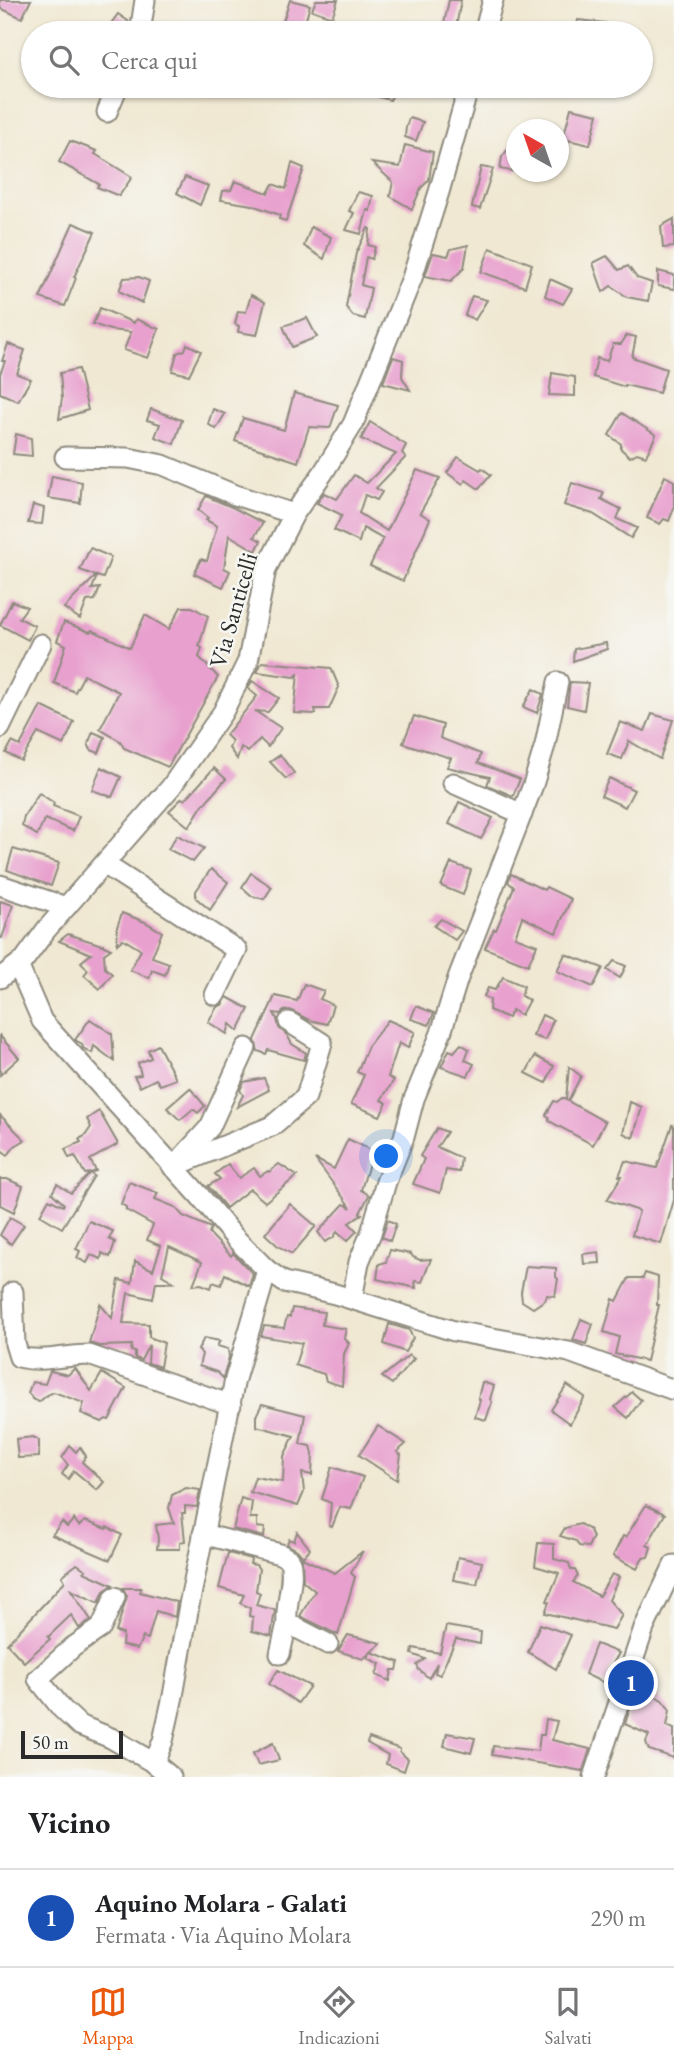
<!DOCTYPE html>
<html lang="it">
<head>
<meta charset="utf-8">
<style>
	:root { --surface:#fff; --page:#f2f2f2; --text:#202124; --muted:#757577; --line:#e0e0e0; --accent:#ea580c }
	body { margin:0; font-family:"EB Garamond",serif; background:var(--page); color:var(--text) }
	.compass { position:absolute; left:506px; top:119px; width:63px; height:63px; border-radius:50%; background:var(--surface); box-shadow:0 2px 5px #0004; rotate:320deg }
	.scale { position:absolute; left:21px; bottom:18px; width:102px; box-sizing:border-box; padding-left:7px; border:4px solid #2b2b2b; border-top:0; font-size:19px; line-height:24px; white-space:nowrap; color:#2b2b2b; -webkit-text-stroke:5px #f6f6f2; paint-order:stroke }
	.you { position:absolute; left:387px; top:1157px; width:24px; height:24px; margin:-18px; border:5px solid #fff; border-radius:50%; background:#1a73e8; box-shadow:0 0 0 10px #1a73e833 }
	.badge { display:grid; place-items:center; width:46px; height:46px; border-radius:50%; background:var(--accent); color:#fff; font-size:23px; font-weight:700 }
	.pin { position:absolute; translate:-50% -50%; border:4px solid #fff; box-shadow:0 2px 7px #0006 }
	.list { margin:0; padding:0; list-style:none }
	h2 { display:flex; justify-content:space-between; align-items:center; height:91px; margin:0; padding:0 28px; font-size:30px }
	h2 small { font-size:23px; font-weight:400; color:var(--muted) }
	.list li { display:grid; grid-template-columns:46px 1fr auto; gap:21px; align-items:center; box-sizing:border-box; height:98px; padding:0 28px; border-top:2px solid var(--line) }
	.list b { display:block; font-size:26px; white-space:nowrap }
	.list p { margin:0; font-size:23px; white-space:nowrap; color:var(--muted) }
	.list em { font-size:23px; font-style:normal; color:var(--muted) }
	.icon { flex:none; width:38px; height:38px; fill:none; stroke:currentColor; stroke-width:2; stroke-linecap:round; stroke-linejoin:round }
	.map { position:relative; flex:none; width:674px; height:1777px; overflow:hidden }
	.search { position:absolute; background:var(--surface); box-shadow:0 2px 5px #0004; left:21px; right:21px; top:21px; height:77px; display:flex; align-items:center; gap:18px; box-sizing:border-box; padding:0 24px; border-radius:38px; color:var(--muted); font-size:26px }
	.sheet { height:189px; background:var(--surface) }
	nav { display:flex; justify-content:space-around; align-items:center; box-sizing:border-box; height:98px; border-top:2px solid var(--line); background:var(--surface); font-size:19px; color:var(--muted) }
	nav a { display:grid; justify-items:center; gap:4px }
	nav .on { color:var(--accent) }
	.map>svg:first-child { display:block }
	.building { fill:#e8a0ce }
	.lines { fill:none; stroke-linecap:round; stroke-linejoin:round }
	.minor-casing { stroke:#8e8a7e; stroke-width:23 }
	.minor { stroke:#fff; stroke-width:19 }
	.labels { text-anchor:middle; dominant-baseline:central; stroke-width:5; stroke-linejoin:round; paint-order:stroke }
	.street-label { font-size:24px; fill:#2b2b2b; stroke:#f6f6f2 }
</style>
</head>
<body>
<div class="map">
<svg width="674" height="1777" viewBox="0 0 674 1777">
	<rect width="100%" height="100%" fill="#f6f6f2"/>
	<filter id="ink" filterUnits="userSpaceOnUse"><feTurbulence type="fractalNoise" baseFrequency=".0143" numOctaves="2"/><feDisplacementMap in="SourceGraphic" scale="14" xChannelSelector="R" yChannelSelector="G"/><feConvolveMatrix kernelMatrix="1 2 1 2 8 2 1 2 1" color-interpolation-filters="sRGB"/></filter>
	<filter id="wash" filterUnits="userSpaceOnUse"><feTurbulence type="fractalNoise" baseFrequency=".00686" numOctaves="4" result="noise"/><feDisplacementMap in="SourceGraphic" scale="28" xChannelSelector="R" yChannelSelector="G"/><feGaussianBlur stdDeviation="1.57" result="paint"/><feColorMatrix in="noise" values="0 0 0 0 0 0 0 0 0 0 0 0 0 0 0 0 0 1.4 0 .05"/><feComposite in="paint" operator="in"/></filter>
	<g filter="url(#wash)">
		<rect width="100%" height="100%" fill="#f0e8d2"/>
		<g id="blocks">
			<g class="building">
				<polygon points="0,0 31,0 22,18 0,8"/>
				<polygon points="290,0 310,5 302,33 279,33"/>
				<polygon points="316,0 338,0 332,17 312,10"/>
				<polygon points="449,0 461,0 455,33 442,33"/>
				<polygon points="118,14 128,21 125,33 104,33"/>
				<polygon points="578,20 606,23 603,33 575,33"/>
				<polygon points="350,86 387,86 395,91 390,100 350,89"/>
				<polygon points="571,108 598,114 590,145 563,139"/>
				<polygon points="409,118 423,122 416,141 405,137 406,127"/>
				<polygon points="516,139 516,172 500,169 502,157"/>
				<polygon points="70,141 97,151 95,154 132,177 119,196 97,187 99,184 59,162"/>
				<polygon points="405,145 433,152 429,180 421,188 412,209 390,196 393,182 372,163 400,167"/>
				<polygon points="292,163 304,168 286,221 279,219 280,215 252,205 221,200 223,191 231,190 235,181 268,193 273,184 286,189"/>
				<polygon points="481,167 493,169 480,209 472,207"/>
				<polygon points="185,177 208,186 200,205 177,193"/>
				<polygon points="358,192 373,196 370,211 367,210 361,234 346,230 354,213 349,211"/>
				<polygon points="674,219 674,247 663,248 661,226"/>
				<polygon points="73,223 95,232 74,277 76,278 65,306 40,298"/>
				<polygon points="311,227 331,237 324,259 304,246"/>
				<polygon points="368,228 370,229 368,245 375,247 372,259 366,257 361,285 371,288 365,319 353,316 346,307 356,253"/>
				<polygon points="468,245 464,268 451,281 425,276 433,253 448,256 451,249"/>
				<polygon points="490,248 532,264 525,287 481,272"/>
				<polygon points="607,256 619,270 628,266 637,278 652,283 648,301 627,297 611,286 603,292 593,263"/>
				<polygon points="658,271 674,275 674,289 658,286"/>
				<polygon points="139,277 149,281 142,303 119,291 124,278"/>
				<polygon points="550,279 572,289 563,304 545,296"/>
				<polygon points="251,295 265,302 257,335 238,332 239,326 235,324 238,311 246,312"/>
				<polygon points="472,296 487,300 475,320 465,315"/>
				<polygon points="100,308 134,323 136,319 159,329 148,358 124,350 131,332 110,330 93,324"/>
				<polygon points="307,318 317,337 292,347 283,326"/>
				<polygon points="627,335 636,337 632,357 666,369 659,393 625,385 625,387 593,377 597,358 607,361 613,344 621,344"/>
				<polygon points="8,344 25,350 17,374 31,379 18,401 0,393 0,374 5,361 2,361"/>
				<polygon points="187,344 201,351 189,375 172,371 177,353 185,350"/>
				<polygon points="393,357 403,360 402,377 410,390 383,383"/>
				<polygon points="78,369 88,410 59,419 62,398 60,373"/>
				<polygon points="552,373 575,377 575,396 549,395"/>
				<polygon points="294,393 338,405 330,428 309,427 298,462 235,441 243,418 284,430"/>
				<polygon points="151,409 182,420 174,444 155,437 160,424 147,420"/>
				<polygon points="213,409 225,414 216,429 208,424"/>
				<polygon points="622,413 656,435 646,456 637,453 630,457 621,449 621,444 609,435"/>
				<polygon points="370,422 406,445 402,453 406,457 376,488 382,492 377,500 365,495 359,513 387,531 417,470 440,478 420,513 430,519 403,581 370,566 383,539 363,528 359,542 334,530 342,515 317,503 324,493 337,499 354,475 367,483 396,454 361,439"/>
				<polygon points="16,434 31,438 32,456 13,454"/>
				<polygon points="458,457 480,470 482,468 491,475 479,489 466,480 463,484 447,473"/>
				<polygon points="52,476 82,482 80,503 48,498"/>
				<polygon points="665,476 674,481 674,508 669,521 664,519 660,524 647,518"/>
				<polygon points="572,483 604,493 601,499 621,509 617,519 637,528 631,538 593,514 564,505"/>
				<polygon points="206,496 234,508 263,523 254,537 261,541 256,551 229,535 224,568 230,571 223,587 194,574 201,559 207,561 217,526 206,520 208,518 198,510"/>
				<polygon points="33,505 44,508 42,524 28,523"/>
				<polygon points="90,548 111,557 103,578 97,576 92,589 100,588 95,600 87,601 80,619 64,608 96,576 80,570"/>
				<polygon points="12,601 27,607 19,618 35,626 28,640 0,625"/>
				<polygon points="181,607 192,607 208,616 199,646 202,648 199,657 218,677 168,767 124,748 120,741 100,729 119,692 84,675 75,692 54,683 66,645 57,641 64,622 90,632 92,630 130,648 145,615 169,629"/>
				<polygon points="606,643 607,649 573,661 574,649"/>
				<polygon points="262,662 331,668 339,687 329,709 315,709 316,714 294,713 298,674 295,677 257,672"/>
				<polygon points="252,681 279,698 268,712 255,711 281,728 268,747 260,739 248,752 241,747 237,759 229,748 232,741 226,735 257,696 248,688"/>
				<polygon points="570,682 588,683 584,710 567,706"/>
				<polygon points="533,689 543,694 537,713 523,707"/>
				<polygon points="41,706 74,722 64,745 38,733 21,761 6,753 12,742 20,746"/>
				<polygon points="652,714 673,720 660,759 629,741 622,759 607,754 620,722 645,731"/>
				<polygon points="414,716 443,725 440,738 481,754 478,763 520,779 513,796 487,785 490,777 447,767 451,758 403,743"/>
				<polygon points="93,732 105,737 99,753 91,750 88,744"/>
				<polygon points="280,755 294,773 286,779 270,762"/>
				<polygon points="101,767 121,777 112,797 92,790"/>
				<polygon points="214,768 226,779 202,806 189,827 169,811 182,798 185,800"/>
				<polygon points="609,778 634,790 625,807 601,796"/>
				<polygon points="39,793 54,803 53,806 79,816 73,831 45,819 37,835 22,826 24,816"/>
				<polygon points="459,802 493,818 481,839 449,824"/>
				<polygon points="177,835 204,848 193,862 168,849"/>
				<polygon points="13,849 59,863 51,886 7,870"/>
				<polygon points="451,863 471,870 463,895 441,886"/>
				<polygon points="211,869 228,882 210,910 196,898 196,891"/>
				<polygon points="251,873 272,887 264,899 252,896 242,887"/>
				<polygon points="511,874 544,890 546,887 571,899 556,933 522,917 515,937 537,945 528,965 485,948 494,929 496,930 514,887 508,882"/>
				<polygon points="0,901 13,905 2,938 0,937"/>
				<polygon points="122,913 145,922 162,932 152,957 169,963 165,975 152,970 149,978 130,970 141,950 123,939 117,944 117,927"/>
				<polygon points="441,919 462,931 455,940 434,926"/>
				<polygon points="68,934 102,945 104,944 104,946 111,949 104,954 105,968 112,974 100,989 84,975 88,970 81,962 91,954 59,941"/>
				<polygon points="565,954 603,968 593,987 557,971"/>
				<polygon points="614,961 626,966 620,978 607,970"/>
				<polygon points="503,977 524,986 521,996 529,1000 521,1015 512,1010 508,1018 489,1010 490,1000 484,996 488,988 495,990"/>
				<polygon points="304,984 324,991 320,999 333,1005 327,1024 309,1020 290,1010 284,1011 280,1014 274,1013 277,1019 279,1028 287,1035 292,1044 306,1053 304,1060 268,1050 266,1054 258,1051 255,1040 275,996 297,1001"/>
				<polygon points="227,997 249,1009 238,1031 230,1024 227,1034 208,1022 217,1007 222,1005"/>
				<polygon points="416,1006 434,1013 429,1025 411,1019"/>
				<polygon points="542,1015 553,1020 545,1040 533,1036"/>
				<polygon points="90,1019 112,1034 114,1061 94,1046 92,1053 83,1048 82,1044 75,1040"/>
				<polygon points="388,1020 415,1032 408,1048 399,1043 388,1077 394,1080 381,1100 387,1103 380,1116 351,1104 364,1075 357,1072 368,1046"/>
				<polygon points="0,1036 19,1058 0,1075"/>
				<polygon points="461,1044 469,1049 465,1060 474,1064 468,1076 441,1067 449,1050 454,1052"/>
				<polygon points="158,1045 176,1079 160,1085 156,1079 140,1087 134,1076 141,1075 138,1063 151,1058 148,1050"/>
				<polygon points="535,1056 554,1066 546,1083 526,1073"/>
				<polygon points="569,1067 581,1076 568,1101 605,1122 593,1145 549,1121 549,1117 546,1115 554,1101 557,1102 562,1098 566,1100"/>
				<polygon points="264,1078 269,1090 237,1107 243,1095 240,1090 244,1082"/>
				<polygon points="190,1088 205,1106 198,1113 193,1109 180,1120 167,1108"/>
				<polygon points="630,1102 642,1107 633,1138 623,1133"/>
				<polygon points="99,1111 118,1144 90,1160 96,1171 90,1173 94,1176 62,1228 40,1215 49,1199 63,1206 64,1204 52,1193 57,1184 71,1193 90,1173 85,1174 75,1156 69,1158 65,1149 81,1142 79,1139 85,1136 91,1127 87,1119"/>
				<polygon points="0,1115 25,1140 15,1146 8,1155 0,1149"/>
				<polygon points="672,1125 674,1126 674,1200 661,1244 632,1235 639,1211 607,1200 622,1176 619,1176 625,1161 657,1168"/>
				<polygon points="437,1128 447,1132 437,1147 461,1158 459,1172 446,1170 440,1193 413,1184 424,1159 420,1156"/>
				<polygon points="348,1139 373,1151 361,1190 369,1195 360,1213 362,1214 349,1223 357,1231 347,1241 337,1232 333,1238 325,1242 318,1232 344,1204 351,1208 315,1159 334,1169"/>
				<polygon points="228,1164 239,1178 254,1168 260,1176 268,1171 269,1172 279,1164 297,1176 265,1202 250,1189 226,1208 208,1186 220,1179 215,1174"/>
				<polygon points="0,1179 7,1179 23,1186 14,1212 0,1205"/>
				<polygon points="129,1182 158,1193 155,1199 175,1207 183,1216 211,1228 209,1233 231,1256 233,1253 253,1274 249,1286 225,1274 221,1285 213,1282 211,1288 201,1284 193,1285 202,1262 169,1247 162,1275 174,1282 156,1282 153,1299 128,1293 123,1323 149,1324 149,1337 164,1343 160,1367 148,1363 149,1345 141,1360 135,1358 135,1352 131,1351 132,1345 99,1346 89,1343 100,1304 112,1318 119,1280 132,1283 135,1261 153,1270 161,1246 147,1240 153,1225 126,1210 126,1207 121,1204"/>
				<polygon points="290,1204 316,1226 292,1254 278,1246 265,1234"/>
				<polygon points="10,1217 24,1225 11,1244 0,1235"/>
				<polygon points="388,1220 396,1224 390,1241 382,1237"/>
				<polygon points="89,1221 113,1231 109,1239 115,1242 110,1257 102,1253 101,1259 91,1255 87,1263 77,1258 80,1251 76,1249"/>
				<polygon points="390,1250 411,1254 413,1257 420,1260 431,1259 422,1282 415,1281 416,1288 377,1279 379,1264 386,1262"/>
				<polygon points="599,1252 600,1263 584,1264 583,1254"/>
				<polygon points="526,1266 556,1268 556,1277 558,1279 555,1296 547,1295 545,1300 533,1308 522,1301 521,1292"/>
				<polygon points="645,1273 658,1277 657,1305 659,1305 646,1361 615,1354 619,1337 604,1332 613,1299 617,1301 629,1278 643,1278"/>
				<polygon points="292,1308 324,1312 322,1325 346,1329 344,1338 349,1343 344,1354 342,1386 326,1381 324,1374 295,1365 302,1343 261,1336 264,1326 284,1328 287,1317 290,1317"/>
				<polygon points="581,1319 593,1324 586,1344 573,1340"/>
				<polygon points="389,1324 409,1330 413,1338 405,1352 384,1344"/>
				<polygon points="204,1338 220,1341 217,1346 228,1349 229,1357 223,1378 217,1372 199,1366 202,1354 198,1350"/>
				<polygon points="409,1355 414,1359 392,1384 382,1377"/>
				<polygon points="75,1368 91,1391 102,1373 126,1388 109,1420 106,1419 102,1422 81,1413 84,1403 54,1392 47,1395 39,1402 32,1399 31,1396 28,1393 32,1382 45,1384 50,1371 68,1375"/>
				<polygon points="482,1382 494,1386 490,1399 492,1402 486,1420 475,1417 480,1400 478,1398"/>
				<polygon points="567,1385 585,1397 570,1424 551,1410"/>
				<polygon points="632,1392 641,1400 628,1418 615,1407"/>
				<polygon points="262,1404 305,1415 300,1444 311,1446 313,1453 312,1475 302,1473 304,1492 298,1506 250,1492 255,1477 283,1482 284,1456 294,1436 256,1426 256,1416"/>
				<polygon points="378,1426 406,1444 397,1452 401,1455 397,1480 359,1455"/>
				<polygon points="33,1437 39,1440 39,1457 18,1458 16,1439"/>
				<polygon points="70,1446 76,1452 80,1447 86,1456 82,1462 104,1482 97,1490 74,1471 68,1479 62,1474 68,1465 62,1458"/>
				<polygon points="332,1467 363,1477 351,1509 340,1507 332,1527 329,1526 331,1503 322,1499"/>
				<polygon points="186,1488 200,1490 197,1507 185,1506 185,1513 182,1513 185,1541 180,1542 180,1549 157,1549 158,1539 156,1525 174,1523 169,1508 172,1495"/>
				<polygon points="241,1498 252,1502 250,1518 257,1518 257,1527 265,1528 264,1537 233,1529"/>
				<polygon points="646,1505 665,1514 647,1545 651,1547 648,1557 643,1558 637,1569 613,1556 623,1536 626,1537"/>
				<polygon points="74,1519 79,1526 85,1521 106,1529 107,1527 122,1535 110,1560 52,1535 62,1522 67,1527"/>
				<polygon points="580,1524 590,1530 593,1537 588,1547 579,1546 576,1541 560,1536 565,1528"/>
				<polygon points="297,1532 310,1549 303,1557 297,1550 287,1544 289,1539 294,1541"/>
				<polygon points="538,1543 554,1544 554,1559 569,1563 571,1570 575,1570 578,1576 573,1582 599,1596 612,1574 619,1577 609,1600 622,1615 614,1629 545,1613 549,1602 547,1601 559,1573 535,1566"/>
				<polygon points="363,1551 351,1573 355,1577 338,1635 300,1616 315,1591 303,1581 302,1558 335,1573"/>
				<polygon points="228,1553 251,1559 250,1564 256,1565 259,1569 256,1591 260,1593 256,1605 275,1610 271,1636 252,1631 253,1617 249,1616 250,1608 240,1603 244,1595 219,1588"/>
				<polygon points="458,1557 482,1562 477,1584 453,1580"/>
				<polygon points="77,1564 86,1570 84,1572 113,1585 104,1591 99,1603 71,1590 91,1620 79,1628 71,1615 48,1637 50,1639 24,1662 7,1644 65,1581 62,1576"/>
				<polygon points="123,1588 141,1588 140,1592 177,1602 175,1617 156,1611 148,1639 143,1637 137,1649 122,1645 123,1634 116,1632 127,1596"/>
				<polygon points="540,1624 571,1635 556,1669 528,1652"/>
				<polygon points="446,1626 481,1632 480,1644 456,1639 440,1675 435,1673 437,1663 429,1678 419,1670 417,1665 425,1659 412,1654 413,1648 440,1653"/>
				<polygon points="348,1635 381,1643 371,1652 399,1662 397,1670 392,1670 390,1681 376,1675 380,1664 368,1658 370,1653 363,1659 338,1651"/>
				<polygon points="596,1644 619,1653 610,1669 606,1684 585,1674"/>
				<polygon points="278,1670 310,1686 298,1703 269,1684"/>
				<polygon points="637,1686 662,1700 670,1710 667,1726 674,1729 674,1758 649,1750 646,1742 649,1735 625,1724"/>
				<polygon points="546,1719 557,1721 552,1740 590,1749 583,1771 492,1755 493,1746 538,1751 540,1735 544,1735"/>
				<polygon points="447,1733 475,1738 471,1753 444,1746"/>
				<polygon points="369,1738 400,1749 400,1752 408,1759 404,1771 386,1764 388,1755 367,1743"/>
				<polygon points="273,1743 279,1760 258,1765 253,1753"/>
			</g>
		</g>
	</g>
	<g filter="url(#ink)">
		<use href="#blocks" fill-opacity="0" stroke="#8e8a7e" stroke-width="2"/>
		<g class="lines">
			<defs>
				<g id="minor">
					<polyline points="140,33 145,0"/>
					<polyline points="484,33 493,0"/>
					<polyline points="107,112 118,86"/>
					<polyline points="65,457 128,458 163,465 235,495 294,514"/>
					<polyline points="0,728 41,644"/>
					<polyline points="453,783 522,814"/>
					<polyline points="104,864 237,950 215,995"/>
					<polyline points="0,885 66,907"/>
					<polyline points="18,965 42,1021 199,1195 236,1239 267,1270 284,1282 335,1294 454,1331 569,1352 674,1390"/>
					<polyline points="0,978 24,960 46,930 171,787 223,712 248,661 266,569 294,514 323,473 353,424 412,278 439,192 469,86"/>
					<polyline points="179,1161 210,1127 246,1048"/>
					<polyline points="173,1167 272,1126 306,1097 322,1043 289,1022"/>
					<path d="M13 1292 15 1344 19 1357C41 1363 66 1355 89 1355L231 1405"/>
					<polyline points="352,1299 359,1262 371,1233 386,1182 404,1137 414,1099 441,1033 458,978 533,785 545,745 558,682"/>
					<path d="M203 1534 280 1554 290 1560C295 1582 285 1601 287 1623L328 1644"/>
					<polyline points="115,1597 101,1628 73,1647 38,1679 62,1709 79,1725 111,1738 154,1763 171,1777"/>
					<polyline points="280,1654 287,1623"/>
					<polyline points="154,1763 163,1741 173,1696 189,1605 235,1379 267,1270"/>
					<polyline points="594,1777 644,1628 674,1565"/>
				</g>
			</defs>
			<use href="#minor" class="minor-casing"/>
			<use href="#minor" class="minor"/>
		</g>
	</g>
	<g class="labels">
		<g class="street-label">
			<text transform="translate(233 610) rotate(-74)">Via Santicelli</text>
		</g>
	</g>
</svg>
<svg class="compass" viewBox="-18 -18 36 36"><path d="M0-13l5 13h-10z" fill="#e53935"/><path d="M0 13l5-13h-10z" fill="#757577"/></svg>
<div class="scale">50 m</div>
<div class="you"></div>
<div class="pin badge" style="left:631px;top:1683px;background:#1a4fb4">1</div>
<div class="search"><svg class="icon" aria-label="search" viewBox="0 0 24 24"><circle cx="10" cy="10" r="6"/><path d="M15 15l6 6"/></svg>Cerca qui</div>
</div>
<section class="sheet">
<h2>Vicino<small></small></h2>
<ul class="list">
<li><span class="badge" style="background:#1a4fb4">1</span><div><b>Aquino Molara - Galati</b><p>Fermata · Via Aquino Molara</p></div><em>290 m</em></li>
</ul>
</section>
<nav>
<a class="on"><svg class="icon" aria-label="map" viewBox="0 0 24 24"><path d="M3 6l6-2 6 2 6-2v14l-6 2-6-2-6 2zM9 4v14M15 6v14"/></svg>Mappa</a>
<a><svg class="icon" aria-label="directions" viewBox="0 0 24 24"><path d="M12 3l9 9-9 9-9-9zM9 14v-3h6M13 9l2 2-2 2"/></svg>Indicazioni</a>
<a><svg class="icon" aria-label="saved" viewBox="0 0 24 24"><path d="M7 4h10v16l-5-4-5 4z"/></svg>Salvati</a>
</nav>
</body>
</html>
